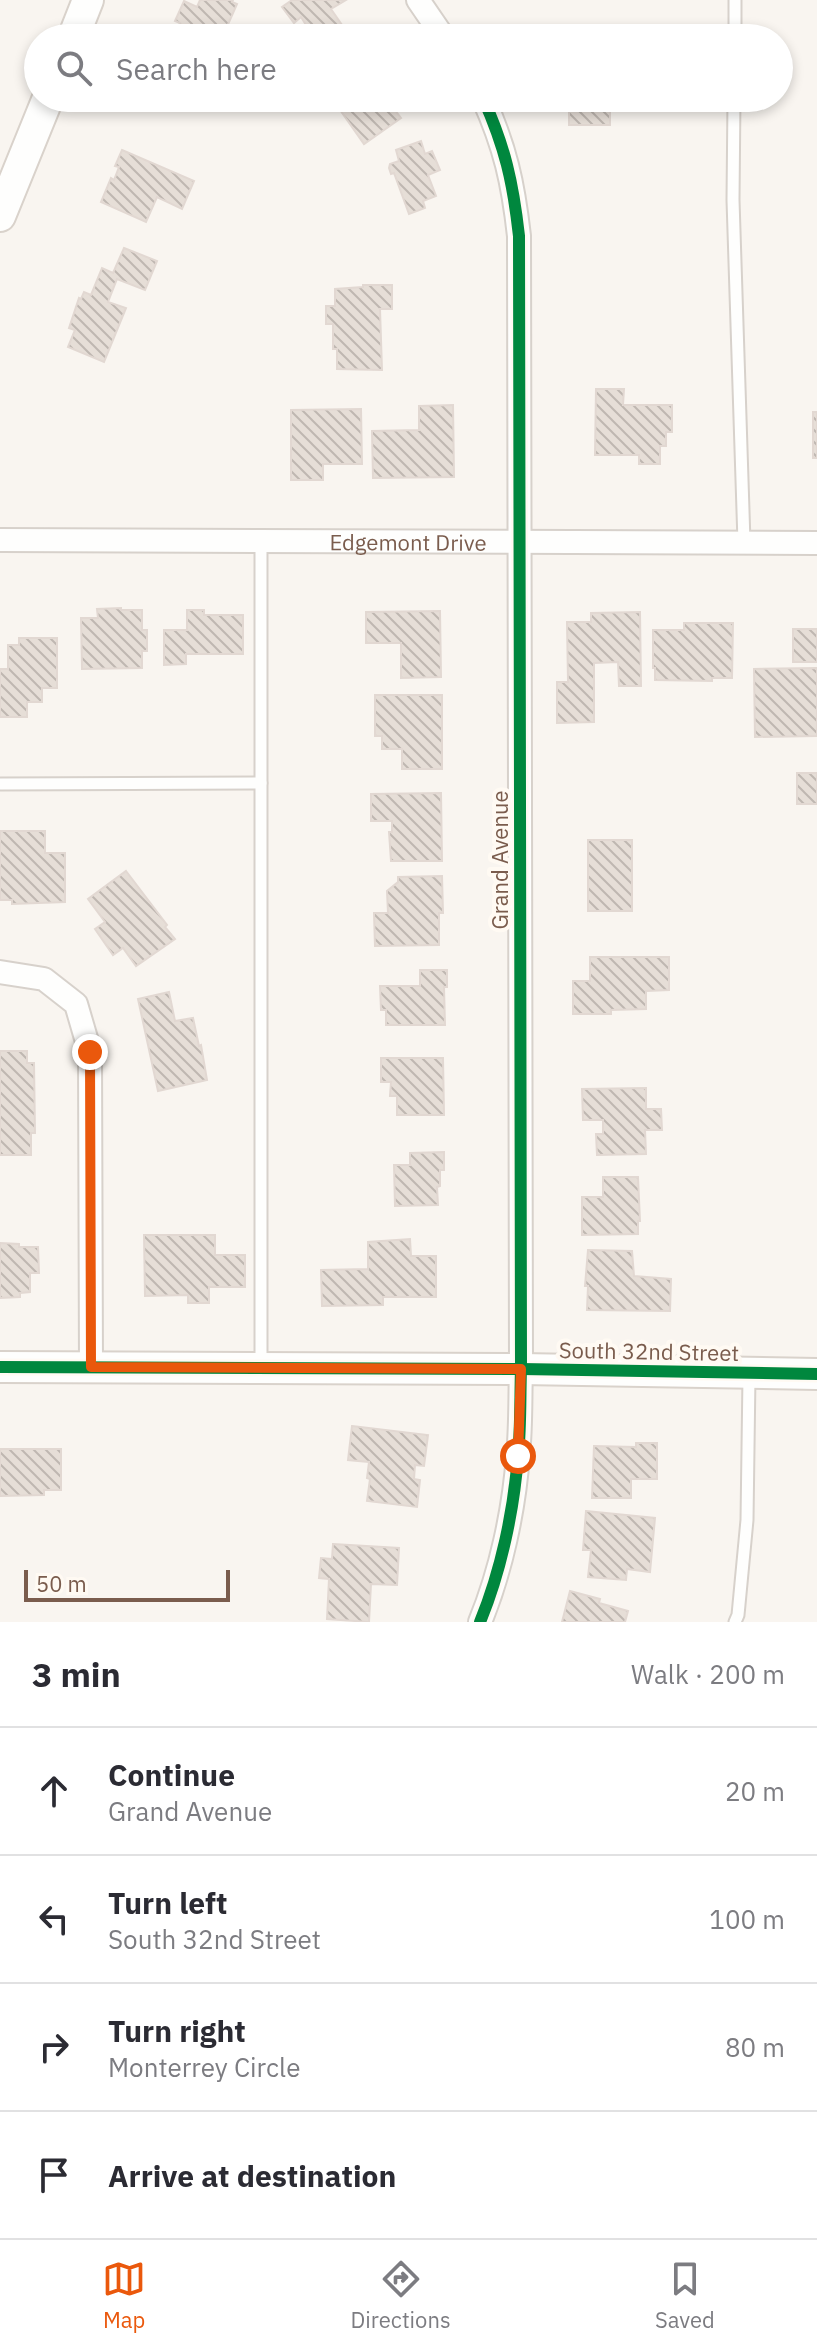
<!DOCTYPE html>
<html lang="en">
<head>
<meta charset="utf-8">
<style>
	:root { --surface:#fff; --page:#f7f7f7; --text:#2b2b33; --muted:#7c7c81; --line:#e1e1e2; --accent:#ea580c }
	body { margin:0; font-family:"IBM Plex Sans",sans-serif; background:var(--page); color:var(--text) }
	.scale { position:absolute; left:24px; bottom:20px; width:206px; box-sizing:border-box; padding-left:8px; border:4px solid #7a5c4d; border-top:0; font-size:22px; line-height:28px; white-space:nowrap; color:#7a5c4d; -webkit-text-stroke:6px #fffaf3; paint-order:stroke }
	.stop { position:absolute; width:24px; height:24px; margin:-18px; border:6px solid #ea580c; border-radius:50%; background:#fff }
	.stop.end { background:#ea580c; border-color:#fff; box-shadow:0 2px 8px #0008 }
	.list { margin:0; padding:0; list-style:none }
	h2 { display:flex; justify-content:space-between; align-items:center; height:104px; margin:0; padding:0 32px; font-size:34px }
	h2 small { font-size:26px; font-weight:400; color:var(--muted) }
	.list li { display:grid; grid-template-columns:52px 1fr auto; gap:24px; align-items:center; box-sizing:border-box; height:128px; padding:0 32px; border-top:2px solid var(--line) }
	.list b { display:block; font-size:30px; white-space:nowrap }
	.list p { margin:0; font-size:26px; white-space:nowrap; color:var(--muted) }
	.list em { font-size:26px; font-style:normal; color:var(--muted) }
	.icon { flex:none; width:44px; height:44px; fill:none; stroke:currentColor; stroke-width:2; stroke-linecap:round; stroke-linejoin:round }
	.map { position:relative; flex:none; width:817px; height:1622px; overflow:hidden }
	.search { position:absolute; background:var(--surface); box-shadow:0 4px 12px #0003; left:24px; right:24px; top:24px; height:88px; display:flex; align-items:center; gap:20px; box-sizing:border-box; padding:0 28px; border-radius:44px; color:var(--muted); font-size:30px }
	.sheet { height:616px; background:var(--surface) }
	nav { display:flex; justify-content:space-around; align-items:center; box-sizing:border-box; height:112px; border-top:2px solid var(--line); background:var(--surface); font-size:22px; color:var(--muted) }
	nav a { display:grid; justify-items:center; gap:4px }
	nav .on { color:var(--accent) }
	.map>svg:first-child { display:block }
	.building { fill:url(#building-back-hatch); stroke:#e2d8d2; stroke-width:2 }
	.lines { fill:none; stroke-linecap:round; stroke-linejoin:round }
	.lane-casing { stroke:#d7d1cb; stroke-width:15 }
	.street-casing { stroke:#d7d1cb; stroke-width:26 }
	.secondary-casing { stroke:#d9d2cb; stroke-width:34 }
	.lane { stroke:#fefefd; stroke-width:11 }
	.street { stroke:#fefefd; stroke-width:22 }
	.secondary { stroke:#fefefd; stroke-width:30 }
	.cycleway-casing { stroke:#fffaf3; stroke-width:17 }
	.cycleway { stroke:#00873e; stroke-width:12 }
	.route { stroke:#ea580c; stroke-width:10 }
	.labels { text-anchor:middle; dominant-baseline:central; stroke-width:8; stroke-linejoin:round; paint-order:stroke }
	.street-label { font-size:22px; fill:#7a5c4d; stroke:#fffaf3 }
</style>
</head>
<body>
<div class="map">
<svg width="817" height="1622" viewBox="0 0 817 1622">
	<defs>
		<pattern id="building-back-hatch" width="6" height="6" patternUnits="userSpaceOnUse" patternTransform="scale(2)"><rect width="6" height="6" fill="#e6ded7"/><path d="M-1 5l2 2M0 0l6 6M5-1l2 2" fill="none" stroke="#bfb7b1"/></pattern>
	</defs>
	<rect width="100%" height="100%" fill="#f9f5f0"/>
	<g class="building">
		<polygon points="200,0 233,0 232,2 237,4 222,38 209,35 208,38 173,38 180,23 175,21 184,1 197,7"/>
		<polygon points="292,0 346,0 331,9 351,38 309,38 302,27 306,25 301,17 294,23 282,7"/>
		<polygon points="351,98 390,98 388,101 401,118 364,144 338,107"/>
		<rect x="569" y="98" width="41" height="27"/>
		<polygon points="421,141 425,154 432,151 440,170 428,175 436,196 423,201 425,208 409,214 394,173 391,174 389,168 390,164 399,161 396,150"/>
		<polygon points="122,150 194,181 182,209 157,197 146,222 101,202 111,178 114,180 119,167 115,166"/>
		<polygon points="124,248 157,261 145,290 117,279 108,302 126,308 104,362 68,347 75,330 69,328 79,298 81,299 84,292 91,295 102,268 113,273"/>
		<polygon points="363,285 392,285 392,309 380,309 382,370 337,369 337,349 333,349 333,324 326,324 326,306 335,306 335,289 363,287"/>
		<polygon points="596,389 624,389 623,405 672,405 672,432 666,432 666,446 660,446 660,464 639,464 639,455 595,455"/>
		<polygon points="453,405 454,477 373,478 372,431 419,430 419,406"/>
		<polygon points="361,409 362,464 323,464 323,480 291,480 291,410"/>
		<rect x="813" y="412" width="4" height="46"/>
		<polygon points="121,608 121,610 142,610 142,630 147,630 147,651 142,651 142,668 82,669 81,618 98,618 97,609"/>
		<polygon points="187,610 204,610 204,615 243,615 243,654 186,654 186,664 164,665 164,630 187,630"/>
		<polygon points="440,611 441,677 401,678 401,643 366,643 366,612"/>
		<polygon points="640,612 641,686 619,686 618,662 594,663 594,722 557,723 557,682 568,682 567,622 591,622 591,613"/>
		<polygon points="684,623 733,623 732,678 712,678 712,681 655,680 655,668 653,668 653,630 684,630"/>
		<rect x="793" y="629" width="24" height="33"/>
		<polygon points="19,638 57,638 57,688 42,688 42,702 27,702 27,717 0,717 0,669 8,669 8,645 19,645"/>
		<polygon points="817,668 817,736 755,737 754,669"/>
		<polygon points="375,695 442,695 442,769 402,769 402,749 382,749 382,736 375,736"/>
		<rect x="797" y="773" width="20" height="31"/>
		<polygon points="441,793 442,861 391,861 389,832 392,832 392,821 371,821 371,794"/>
		<polygon points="0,831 45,831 45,853 65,853 65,902 12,904 12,900 0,900"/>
		<rect x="588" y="840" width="44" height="71"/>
		<polygon points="126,871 167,925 165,927 175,939 136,966 123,948 113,955 95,929 105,922 88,899"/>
		<polygon points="442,876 443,913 439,913 439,945 375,946 374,913 388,913 387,891 398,882 398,877"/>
		<polygon points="590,957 669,957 669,990 646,991 646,1009 611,1010 611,1014 573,1014 573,981 590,981"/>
		<polygon points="420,970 447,970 447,987 444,987 445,1025 386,1025 386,1010 381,1010 380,986 420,986"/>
		<polygon points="169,992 175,1021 193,1018 199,1046 201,1045 207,1080 158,1091 138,999"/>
		<polygon points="0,1051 27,1051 27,1063 34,1063 35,1133 31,1133 31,1155 0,1155"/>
		<polygon points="381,1058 443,1058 444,1115 397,1115 397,1096 390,1096 391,1082 381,1082"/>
		<polygon points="646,1088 646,1109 661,1109 662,1130 645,1130 646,1154 597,1155 596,1134 603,1134 603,1120 583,1120 582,1089"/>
		<polygon points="444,1152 444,1170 440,1170 440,1186 437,1187 438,1205 395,1206 394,1165 410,1165 410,1153"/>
		<polygon points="603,1177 638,1177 640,1221 638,1221 638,1234 582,1235 582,1197 603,1197"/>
		<polygon points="144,1235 215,1235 215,1255 245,1255 245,1287 209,1287 209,1303 188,1303 188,1295 145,1296"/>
		<polygon points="410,1239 411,1256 436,1256 436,1297 383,1297 383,1305 322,1306 321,1270 368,1269 368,1242"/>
		<polygon points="0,1243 19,1244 19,1247 38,1247 39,1273 30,1273 30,1292 20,1293 20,1297 0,1298"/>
		<polygon points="588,1250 632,1251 634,1276 671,1279 670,1311 587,1310 588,1286 585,1286"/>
		<polygon points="352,1426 428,1435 424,1466 415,1465 414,1479 420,1480 417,1507 367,1501 370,1479 367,1478 369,1462 348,1460"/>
		<polygon points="636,1443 657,1443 657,1479 631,1479 631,1498 592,1498 594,1446 636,1447"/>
		<polygon points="0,1449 61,1449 61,1490 44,1490 44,1495 0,1496"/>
		<polygon points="586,1511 655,1518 650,1572 627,1569 626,1580 588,1577 591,1550 583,1550"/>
		<polygon points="333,1544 399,1548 397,1585 371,1584 369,1622 327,1619 329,1579 319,1578 321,1558 332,1559"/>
		<polygon points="570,1591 600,1599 599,1603 628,1611 625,1622 562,1622"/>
	</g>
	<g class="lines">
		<defs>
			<g id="lane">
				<polyline points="735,38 735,0"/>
				<polyline points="734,98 733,200 744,542"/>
				<polyline points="261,541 261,1368"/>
				<polyline points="0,784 261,783"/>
				<polyline points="735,1622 738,1615 747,1520 749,1376"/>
			</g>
			<g id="street">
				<polyline points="418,0 444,38"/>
				<path id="s1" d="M0 540 817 543"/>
				<polyline points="0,972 44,979 76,1004 90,1052 91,1367"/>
				<path d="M480 1622C501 1571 514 1510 518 1455 521 1426 520 1397 521 1369L519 236C513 182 505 147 483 98"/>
			</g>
			<g id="secondary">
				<polyline points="73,38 88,0"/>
				<polyline points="0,216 48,98"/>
				<polyline points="0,1367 521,1369 817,1374"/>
			</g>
		</defs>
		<use href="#lane" class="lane-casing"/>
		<use href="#street" class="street-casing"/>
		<use href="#secondary" class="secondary-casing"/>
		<use href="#lane" class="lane"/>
		<use href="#street" class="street"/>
		<use href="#secondary" class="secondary"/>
		<defs>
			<g id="cycleway">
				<polyline points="0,1367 521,1369 817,1374"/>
				<path d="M480 1622C501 1571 514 1510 518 1455 521 1426 520 1397 521 1369L519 236C513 182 505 147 483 98"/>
			</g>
		</defs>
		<use href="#cycleway" class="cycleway-casing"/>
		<use href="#cycleway" class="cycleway"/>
	</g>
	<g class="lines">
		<polyline class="route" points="90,1052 91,1367 521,1369 518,1456"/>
	</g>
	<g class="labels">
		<g class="street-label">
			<text stroke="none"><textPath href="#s1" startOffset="408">Edgemont Drive</textPath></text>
			<text transform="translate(499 860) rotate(-90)">Grand Avenue</text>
			<text transform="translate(649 1351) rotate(1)">South 32nd Street</text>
		</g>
	</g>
</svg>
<div class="scale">50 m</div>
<div class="stop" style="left:518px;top:1456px"></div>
<div class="stop end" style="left:90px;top:1052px"></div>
<div class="search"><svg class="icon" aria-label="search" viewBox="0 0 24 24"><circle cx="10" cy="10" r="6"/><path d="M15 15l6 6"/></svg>Search here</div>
</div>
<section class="sheet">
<h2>3 min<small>Walk · 200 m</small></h2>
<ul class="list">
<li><svg class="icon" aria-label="ahead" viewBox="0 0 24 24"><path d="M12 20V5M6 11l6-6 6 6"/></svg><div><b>Continue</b><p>Grand Avenue</p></div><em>20 m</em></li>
<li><svg class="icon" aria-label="left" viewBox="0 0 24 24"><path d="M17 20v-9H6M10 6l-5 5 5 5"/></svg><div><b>Turn left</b><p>South 32nd Street</p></div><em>100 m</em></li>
<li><svg class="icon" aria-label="right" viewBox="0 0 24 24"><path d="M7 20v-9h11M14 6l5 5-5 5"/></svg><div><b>Turn right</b><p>Monterrey Circle</p></div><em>80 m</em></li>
<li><svg class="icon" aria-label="arrive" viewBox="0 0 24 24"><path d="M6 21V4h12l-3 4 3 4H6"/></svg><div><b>Arrive at destination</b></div></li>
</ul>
</section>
<nav>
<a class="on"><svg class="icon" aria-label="map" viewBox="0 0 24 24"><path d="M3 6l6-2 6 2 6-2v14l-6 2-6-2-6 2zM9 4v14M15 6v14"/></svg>Map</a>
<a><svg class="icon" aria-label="directions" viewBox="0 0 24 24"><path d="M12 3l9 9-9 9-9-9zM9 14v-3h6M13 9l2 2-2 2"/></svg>Directions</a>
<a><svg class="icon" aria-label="saved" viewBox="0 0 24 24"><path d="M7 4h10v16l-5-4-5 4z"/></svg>Saved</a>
</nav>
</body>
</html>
